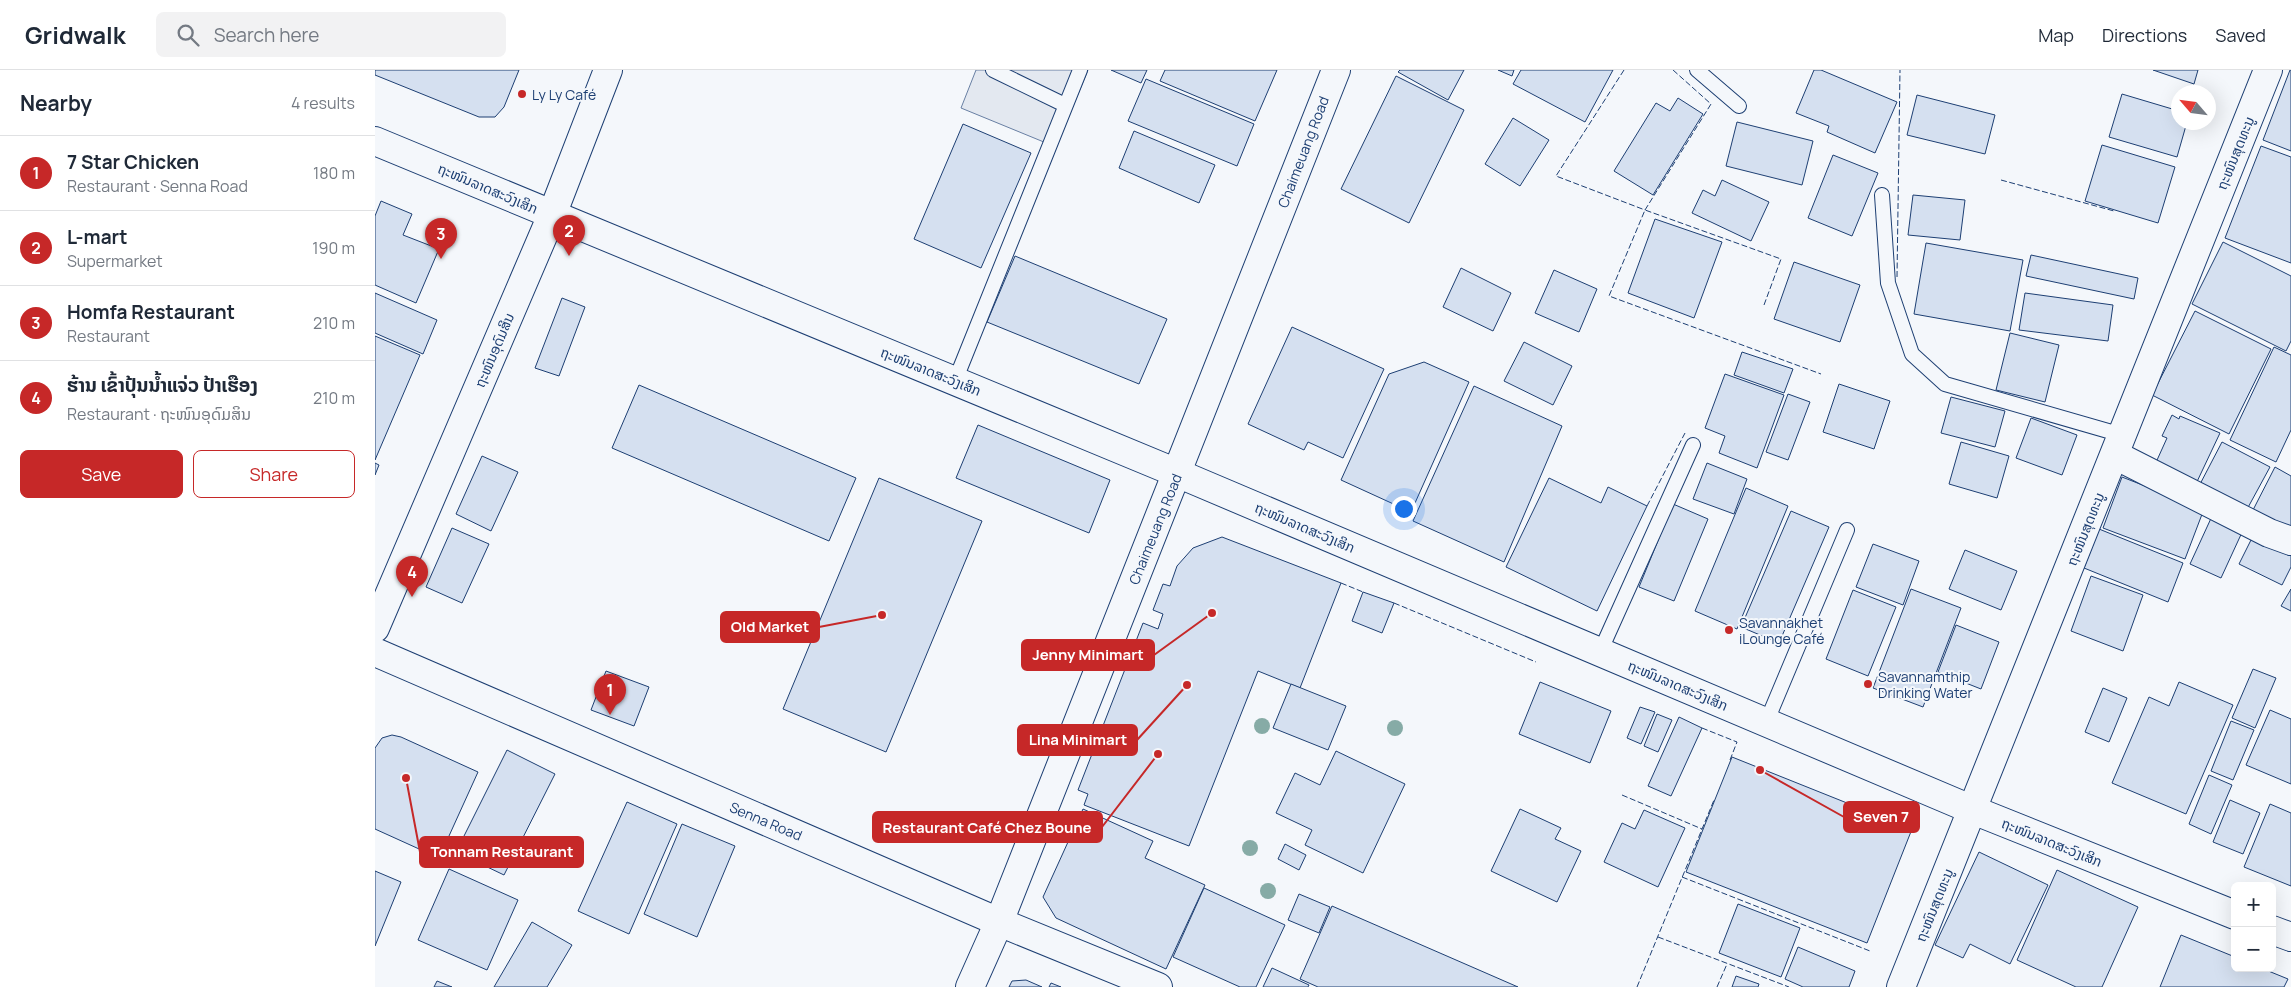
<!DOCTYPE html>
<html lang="en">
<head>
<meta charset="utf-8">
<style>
	:root { --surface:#fff; --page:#f2f2f3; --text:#1f2937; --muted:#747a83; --line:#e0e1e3; --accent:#c62828 }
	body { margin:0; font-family:Manrope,"Noto Sans Lao",sans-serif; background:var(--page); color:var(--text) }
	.controls { position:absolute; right:15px; bottom:15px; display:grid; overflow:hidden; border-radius:8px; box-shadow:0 5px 20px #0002 }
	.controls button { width:45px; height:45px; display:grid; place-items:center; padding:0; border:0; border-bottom:1px solid var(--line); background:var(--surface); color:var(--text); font:25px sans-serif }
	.compass { position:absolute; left:1796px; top:15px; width:45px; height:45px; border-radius:50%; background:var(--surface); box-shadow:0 5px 20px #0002; rotate:298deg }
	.you { position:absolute; left:1028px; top:438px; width:18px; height:18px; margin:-12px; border:4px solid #fff; border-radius:50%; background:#1a73e8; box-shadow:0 0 0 8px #1a73e833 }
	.badge { display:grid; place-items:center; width:32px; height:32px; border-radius:50%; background:var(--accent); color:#fff; font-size:16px; font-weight:700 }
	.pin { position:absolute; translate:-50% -41px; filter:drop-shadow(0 1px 2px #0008) }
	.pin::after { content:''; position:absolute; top:26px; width:18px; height:15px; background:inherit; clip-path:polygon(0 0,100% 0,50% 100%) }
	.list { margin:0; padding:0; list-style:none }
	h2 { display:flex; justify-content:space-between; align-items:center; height:65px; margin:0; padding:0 20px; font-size:21px }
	h2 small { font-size:16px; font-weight:400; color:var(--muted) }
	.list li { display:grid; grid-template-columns:32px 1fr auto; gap:15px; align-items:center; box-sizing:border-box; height:75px; padding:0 20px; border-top:1px solid var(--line) }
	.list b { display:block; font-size:19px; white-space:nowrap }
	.list p { margin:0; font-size:16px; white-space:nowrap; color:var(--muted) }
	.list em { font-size:16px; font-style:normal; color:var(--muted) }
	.actions { display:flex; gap:10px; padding:15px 20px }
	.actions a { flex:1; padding:11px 0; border:1px solid var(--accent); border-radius:8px; text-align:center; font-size:18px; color:var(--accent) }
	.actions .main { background:var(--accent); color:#fff }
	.icon { flex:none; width:28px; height:28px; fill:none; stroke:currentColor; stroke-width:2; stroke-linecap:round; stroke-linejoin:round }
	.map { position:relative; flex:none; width:1916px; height:917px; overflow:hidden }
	header { display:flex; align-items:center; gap:30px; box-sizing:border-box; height:70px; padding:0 25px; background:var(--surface); border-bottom:1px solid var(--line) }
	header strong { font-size:24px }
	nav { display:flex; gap:28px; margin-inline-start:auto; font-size:18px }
	.search { width:350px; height:45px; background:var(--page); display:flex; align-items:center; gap:12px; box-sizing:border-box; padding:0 18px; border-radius:8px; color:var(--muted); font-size:19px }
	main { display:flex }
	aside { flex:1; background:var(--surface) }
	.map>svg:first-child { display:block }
	.parking { fill:#e3e8f0; stroke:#687fa3 }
	.building { fill:#d5e0f0; stroke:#1d3f73 }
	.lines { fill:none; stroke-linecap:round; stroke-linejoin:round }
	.service-casing { stroke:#1d3f73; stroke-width:16 }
	.minor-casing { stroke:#1d3f73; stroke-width:30 }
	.tertiary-casing { stroke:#1d3f73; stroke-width:30 }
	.service { stroke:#f4f7fb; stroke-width:14 }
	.minor { stroke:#f4f7fb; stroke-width:28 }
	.tertiary { stroke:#f4f7fb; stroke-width:28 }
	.fence { stroke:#1d3f73; stroke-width:1; stroke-dasharray:6 2.5; stroke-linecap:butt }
	.tree { fill:#86aba6 }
	.poi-dot { fill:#c62828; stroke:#f4f7fb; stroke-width:2 }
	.labels { text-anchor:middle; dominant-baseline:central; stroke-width:4; stroke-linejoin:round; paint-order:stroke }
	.poi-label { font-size:14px; fill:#1d3f73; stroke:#f4f7fb; text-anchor:start }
	.street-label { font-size:14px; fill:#1d3f73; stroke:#f4f7fb }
	.leader { fill:none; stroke:#c62828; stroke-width:2 }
	.callout-dot { fill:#c62828; stroke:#f4f7fb; stroke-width:2 }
	.callout { fill:#c62828; stroke:#c62828; stroke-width:2 }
	.callout-label { font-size:15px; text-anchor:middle; font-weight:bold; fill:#fff }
</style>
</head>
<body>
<header>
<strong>Gridwalk</strong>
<div class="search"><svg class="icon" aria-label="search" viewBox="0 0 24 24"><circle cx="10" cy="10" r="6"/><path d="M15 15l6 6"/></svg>Search here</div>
<nav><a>Map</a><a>Directions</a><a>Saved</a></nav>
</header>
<main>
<aside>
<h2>Nearby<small>4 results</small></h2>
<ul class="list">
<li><span class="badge">1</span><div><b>7 Star Chicken</b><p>Restaurant · Senna Road</p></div><em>180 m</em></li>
<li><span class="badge">2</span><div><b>L-mart</b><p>Supermarket</p></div><em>190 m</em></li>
<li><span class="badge">3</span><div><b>Homfa Restaurant</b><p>Restaurant</p></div><em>210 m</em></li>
<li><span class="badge">4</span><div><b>ຮ້ານ ເຂົ້າປຸ້ນນ້ຳແຈ່ວ ປ້າເຮືອງ</b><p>Restaurant · ຖະໜົນອຸດົມສິນ</p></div><em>210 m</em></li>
</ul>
<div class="actions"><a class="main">Save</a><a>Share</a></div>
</aside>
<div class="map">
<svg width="1916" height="917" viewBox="0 0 1916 917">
	<rect width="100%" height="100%" fill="#f4f7fb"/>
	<polygon class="parking" points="601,0 713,0 681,77 586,38"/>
	<g class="building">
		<polygon points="0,0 144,0 129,37 120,47 104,47 0,5"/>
		<polygon points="736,0 772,0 766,13"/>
		<polygon points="790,0 902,0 880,51 785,11"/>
		<polygon points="1025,0 1089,0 1073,30 1023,2"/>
		<polygon points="1123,0 1139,0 1137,6"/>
		<polygon points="1146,0 1238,0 1210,52 1138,14"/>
		<polygon points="1439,0 1446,0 1522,32 1500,83 1452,62 1454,56 1421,43"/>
		<polygon points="1778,0 1823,0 1819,14"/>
		<polygon points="1915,0 1916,0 1916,81 1888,70"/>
		<polygon points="1021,6 1089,40 1034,153 966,119"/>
		<polygon points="771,9 879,54 862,96 753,51"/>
		<polygon points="1747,24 1804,41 1804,52 1812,52 1802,87 1734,67"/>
		<polygon points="1542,25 1620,45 1610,84 1532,65"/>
		<polygon points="1303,28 1328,44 1278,125 1239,101 1281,33 1295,41"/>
		<polygon points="1138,48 1174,70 1145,116 1110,94"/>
		<polygon points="1362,52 1438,71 1427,115 1351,96"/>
		<polygon points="588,54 656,83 606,198 539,169"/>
		<polygon points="759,61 840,95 824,133 744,98"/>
		<polygon points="1727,75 1800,97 1783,153 1710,131"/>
		<polygon points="1886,76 1916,87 1916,193 1850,168"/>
		<polygon points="1458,85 1503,103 1477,166 1433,148"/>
		<polygon points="1347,110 1394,132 1376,171 1317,143 1328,120 1340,126"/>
		<polygon points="1538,125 1590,130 1585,170 1533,165"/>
		<polygon points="6,131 37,144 28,165 64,179 41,233 0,215 0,146"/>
		<polygon points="1280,149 1347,172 1319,248 1253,223"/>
		<polygon points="1848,172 1916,206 1916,271 1911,281 1817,234"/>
		<polygon points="1551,173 1648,190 1635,261 1539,244"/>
		<polygon points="1656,185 1763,208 1759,229 1651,206"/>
		<polygon points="640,186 792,249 764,314 612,252"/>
		<polygon points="1419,192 1485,215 1465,272 1399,249"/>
		<polygon points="1086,198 1136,223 1118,261 1068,237"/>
		<polygon points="1179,200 1222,219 1204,262 1160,243"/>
		<polygon points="0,223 62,250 48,284 0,263"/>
		<polygon points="1650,223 1738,235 1733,271 1644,260"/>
		<polygon points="187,228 210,237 184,306 160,298"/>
		<polygon points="1820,241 1896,279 1854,364 1777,325"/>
		<polygon points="917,257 1009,299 968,388 933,372 929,380 873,354"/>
		<polygon points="1635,263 1684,275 1670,332 1621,320"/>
		<polygon points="0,266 45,285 0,390"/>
		<polygon points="1149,272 1197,296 1178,335 1129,311"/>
		<polygon points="1899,277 1916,285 1916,360 1901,392 1855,370"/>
		<polygon points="1367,282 1418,299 1409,323 1359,305"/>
		<polygon points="1049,292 1094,312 1036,442 966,410 1014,304"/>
		<polygon points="1350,304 1409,325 1382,398 1344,383 1350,366 1330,358"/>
		<polygon points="1464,314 1515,331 1499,379 1448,362"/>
		<polygon points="264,315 481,408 454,471 237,378"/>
		<polygon points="1099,316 1187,356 1129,492 1038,451"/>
		<polygon points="1413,324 1435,332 1413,390 1391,382"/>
		<polygon points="1576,327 1630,341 1620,377 1566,363"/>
		<polygon points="1797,345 1804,349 1805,346 1845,363 1819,418 1778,399 1792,368 1787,366"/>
		<polygon points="1656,348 1702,365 1687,405 1641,388"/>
		<polygon points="603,355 735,410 714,463 581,408"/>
		<polygon points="1586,372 1634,386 1622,428 1574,414"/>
		<polygon points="1847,372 1895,397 1870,443 1823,418"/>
		<polygon points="107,386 143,402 116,461 81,444"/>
		<polygon points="0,393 4,395 0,405"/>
		<polygon points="1332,393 1372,409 1359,444 1318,429"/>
		<polygon points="1900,397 1916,406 1916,462 1877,442"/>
		<polygon points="1747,407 1829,439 1810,489 1728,458"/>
		<polygon points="504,408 607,451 511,682 408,639"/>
		<polygon points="1174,408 1226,433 1233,417 1272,436 1222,541 1131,497"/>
		<polygon points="1371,418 1413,436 1362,559 1320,541"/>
		<polygon points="1298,434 1333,449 1299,531 1264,517"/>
		<polygon points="1416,441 1454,457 1404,573 1366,557"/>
		<polygon points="1838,444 1869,458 1846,508 1815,494"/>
		<polygon points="77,458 114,474 87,533 51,517"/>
		<polygon points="1724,459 1808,493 1793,532 1709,498"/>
		<polygon points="1879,464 1916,483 1916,497 1907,515 1864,494"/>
		<polygon points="847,467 966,513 925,618 883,601 814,776 709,735 713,724 703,720 768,553 783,559 788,544 778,540 788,514 795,516 802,496 818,478"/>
		<polygon points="1498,474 1544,491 1528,535 1481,517"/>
		<polygon points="1590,480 1642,501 1626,540 1574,519"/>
		<polygon points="1716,506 1768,525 1748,581 1696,561"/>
		<polygon points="1536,519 1586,538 1548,637 1498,618"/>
		<polygon points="1916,519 1916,541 1906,536"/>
		<polygon points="1478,520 1521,537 1493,606 1451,589"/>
		<polygon points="988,522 1019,533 1007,563 977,551"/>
		<polygon points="1581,555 1624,572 1606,619 1563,602"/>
		<polygon points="1878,599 1901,608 1880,658 1857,648"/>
		<polygon points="231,601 274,617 259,656 216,640"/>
		<polygon points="1165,612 1236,641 1215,693 1144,664"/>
		<polygon points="1804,612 1858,635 1811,744 1737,713 1774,627 1794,636"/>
		<polygon points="916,614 971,636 953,680 898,658"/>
		<polygon points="1728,618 1752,628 1734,672 1710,662"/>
		<polygon points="1265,637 1280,642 1266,674 1252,668"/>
		<polygon points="1895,640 1916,649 1916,714 1871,695"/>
		<polygon points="1282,644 1297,650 1283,682 1269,676"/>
		<polygon points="1304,647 1327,658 1296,726 1273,716"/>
		<polygon points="1856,651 1879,660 1858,710 1836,701"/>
		<polygon points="17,665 26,667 103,702 64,788 0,759 0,678 7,668"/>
		<polygon points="132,680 180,704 129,805 81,782"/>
		<polygon points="961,681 1030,714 988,803 930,775 937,760 901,743 920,703 945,715"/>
		<polygon points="1357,687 1537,759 1492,873 1311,802"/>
		<polygon points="1834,705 1857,715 1836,764 1814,754"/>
		<polygon points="1855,730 1885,743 1868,784 1838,772"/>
		<polygon points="252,732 302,754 254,864 203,841"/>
		<polygon points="1895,734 1916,743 1916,816 1869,797"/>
		<polygon points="708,739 778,771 770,788 830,815 791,899 681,848 668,827"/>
		<polygon points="1145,739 1186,758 1180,769 1206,781 1182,832 1116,801"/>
		<polygon points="1269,740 1310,758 1283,817 1229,792 1247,753 1260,759"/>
		<polygon points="307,754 360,776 322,867 269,844"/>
		<polygon points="910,774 931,785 924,800 903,789"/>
		<polygon points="1604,782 1673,815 1635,894 1595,874 1588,888 1560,875"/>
		<polygon points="74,799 143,830 112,900 43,870"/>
		<polygon points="1682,800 1763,837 1727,917 1701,917 1642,890"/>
		<polygon points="0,801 26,812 0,876"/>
		<polygon points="829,818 910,855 881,917 865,917 798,887"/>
		<polygon points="924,824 955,837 944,863 913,850"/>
		<polygon points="1363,834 1425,858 1406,907 1344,883"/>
		<polygon points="957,836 1143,917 943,917 925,909"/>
		<polygon points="157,852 197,875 172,917 119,917"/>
		<polygon points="1806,865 1860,887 1860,898 1886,898 1913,909 1909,917 1785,917"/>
		<polygon points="1423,877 1480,901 1474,917 1428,917 1410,909"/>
		<polygon points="897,898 934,915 933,917 888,917"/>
		<polygon points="1361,906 1384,914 1383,917 1357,917"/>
		<polygon points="651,910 667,917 634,917 637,911"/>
		<polygon points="62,911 77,917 59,917"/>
		<polygon points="676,913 686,917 674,917"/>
	</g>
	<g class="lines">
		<defs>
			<g id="service">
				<polyline points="618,0 690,35"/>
				<polyline points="1322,0 1364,36"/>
				<polyline points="1507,125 1513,213 1537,284 1570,314 1747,365"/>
				<polyline points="580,311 705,0"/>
				<polyline points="1225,582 1318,375"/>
				<polyline points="1391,653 1472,460"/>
			</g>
			<g id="minor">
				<polyline points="1740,385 1894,463 1916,471"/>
				<polyline points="0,558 177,145 233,0"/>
				<polyline points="0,582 624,852 783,917"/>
				<polyline points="595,917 624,852 961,0"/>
				<polyline points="1526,917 1893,0"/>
			</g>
			<g id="tertiary">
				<polyline points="0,71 802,403 1598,740 1860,845"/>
				<polyline points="1897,860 1916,867"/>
			</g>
		</defs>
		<use href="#service" class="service-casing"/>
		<use href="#minor" class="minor-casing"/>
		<use href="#tertiary" class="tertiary-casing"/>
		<use href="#service" class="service"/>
		<use href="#minor" class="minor"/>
		<use href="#tertiary" class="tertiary"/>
		<g class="fence">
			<polyline points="1249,0 1181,106 1270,140 1336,34 1298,0"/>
			<polyline points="1626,110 1739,141"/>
			<polyline points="1522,207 1525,0"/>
			<polyline points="1389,235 1406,189 1270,140 1234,226 1446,304"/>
			<polyline points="1272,436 1310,363"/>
			<polyline points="966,513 988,522"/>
			<polyline points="1019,533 1161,592"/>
			<polyline points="1327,658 1362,672 1355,690"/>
			<polyline points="1247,725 1327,759"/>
			<polyline points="1307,807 1495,881"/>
			<polyline points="1283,867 1414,917"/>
			<polyline points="1262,917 1339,730"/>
			<polyline points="1342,917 1352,894"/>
		</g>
	</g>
	<g class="tree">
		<circle cx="887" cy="656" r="8"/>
		<circle cx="1020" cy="658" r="8"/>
		<circle cx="875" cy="778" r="8"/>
		<circle cx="893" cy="821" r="8"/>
	</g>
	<g class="poi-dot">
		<circle cx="147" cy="24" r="5"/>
		<circle cx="1354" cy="560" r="5"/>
		<circle cx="1493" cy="614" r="5"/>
	</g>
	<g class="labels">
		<g class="poi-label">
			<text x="157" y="24">Ly Ly Café</text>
			<text x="1364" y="552">Savannakhet<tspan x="1364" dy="16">iLounge Café</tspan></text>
			<text x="1503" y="606">Savannamthip<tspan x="1503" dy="16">Drinking Water</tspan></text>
		</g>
		<g class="street-label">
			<text transform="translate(928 82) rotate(-69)">Chaimeuang Road</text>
			<text transform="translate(1860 83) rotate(-68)">ຖະໜົນສຸດທະນູ</text>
			<text transform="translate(113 118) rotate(23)">ຖະໜົນລາດສະວົງເສິກ</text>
			<text transform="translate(119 280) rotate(-67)">ຖະໜົນອຸດົມສິນ</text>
			<text transform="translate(556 301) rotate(22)">ຖະໜົນລາດສະວົງເສິກ</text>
			<text transform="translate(930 457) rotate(23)">ຖະໜົນລາດສະວົງເສິກ</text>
			<text transform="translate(780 459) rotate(-68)">Chaimeuang Road</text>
			<text transform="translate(1710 459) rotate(-68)">ຖະໜົນສຸດທະນູ</text>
			<text transform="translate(1303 615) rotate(23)">ຖະໜົນລາດສະວົງເສິກ</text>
			<text transform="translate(391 751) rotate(23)">Senna Road</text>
			<text transform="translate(1677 772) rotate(22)">ຖະໜົນລາດສະວົງເສິກ</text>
			<text transform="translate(1559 835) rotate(-68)">ຖະໜົນສຸດທະນູ</text>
		</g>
	</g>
	<path class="leader" d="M507 545L444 557M837 543L779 585M812 615L762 670M1385 700L1469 747M783 684L727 757M31 708L45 782"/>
	<g class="callout-dot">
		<circle cx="507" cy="545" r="5"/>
		<circle cx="837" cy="543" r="5"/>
		<circle cx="812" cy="615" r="5"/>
		<circle cx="1385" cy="700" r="5"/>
		<circle cx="783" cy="684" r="5"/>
		<circle cx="31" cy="708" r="5"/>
	</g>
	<g class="callout">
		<rect x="346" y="542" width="98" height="30" rx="5"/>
		<rect x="647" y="570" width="132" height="30" rx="5"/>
		<rect x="643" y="655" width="119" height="30" rx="5"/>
		<rect x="1469" y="732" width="75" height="30" rx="5"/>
		<rect x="498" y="742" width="229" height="30" rx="5"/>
		<rect x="45" y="767" width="163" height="30" rx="5"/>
	</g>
	<g class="callout-label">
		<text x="395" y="562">Old Market</text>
		<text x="713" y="590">Jenny Minimart</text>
		<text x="703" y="675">Lina Minimart</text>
		<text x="1506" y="752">Seven 7</text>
		<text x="612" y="763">Restaurant Café Chez Boune</text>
		<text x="127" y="787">Tonnam Restaurant</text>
	</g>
</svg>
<div class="controls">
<button>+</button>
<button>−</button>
</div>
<svg class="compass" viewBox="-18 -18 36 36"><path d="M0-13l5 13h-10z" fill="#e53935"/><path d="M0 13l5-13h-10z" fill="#747a83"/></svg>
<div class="you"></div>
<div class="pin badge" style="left:235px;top:645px">1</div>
<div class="pin badge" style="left:194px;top:186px">2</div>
<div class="pin badge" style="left:66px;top:189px">3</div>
<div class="pin badge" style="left:37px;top:527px">4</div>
</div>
</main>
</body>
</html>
